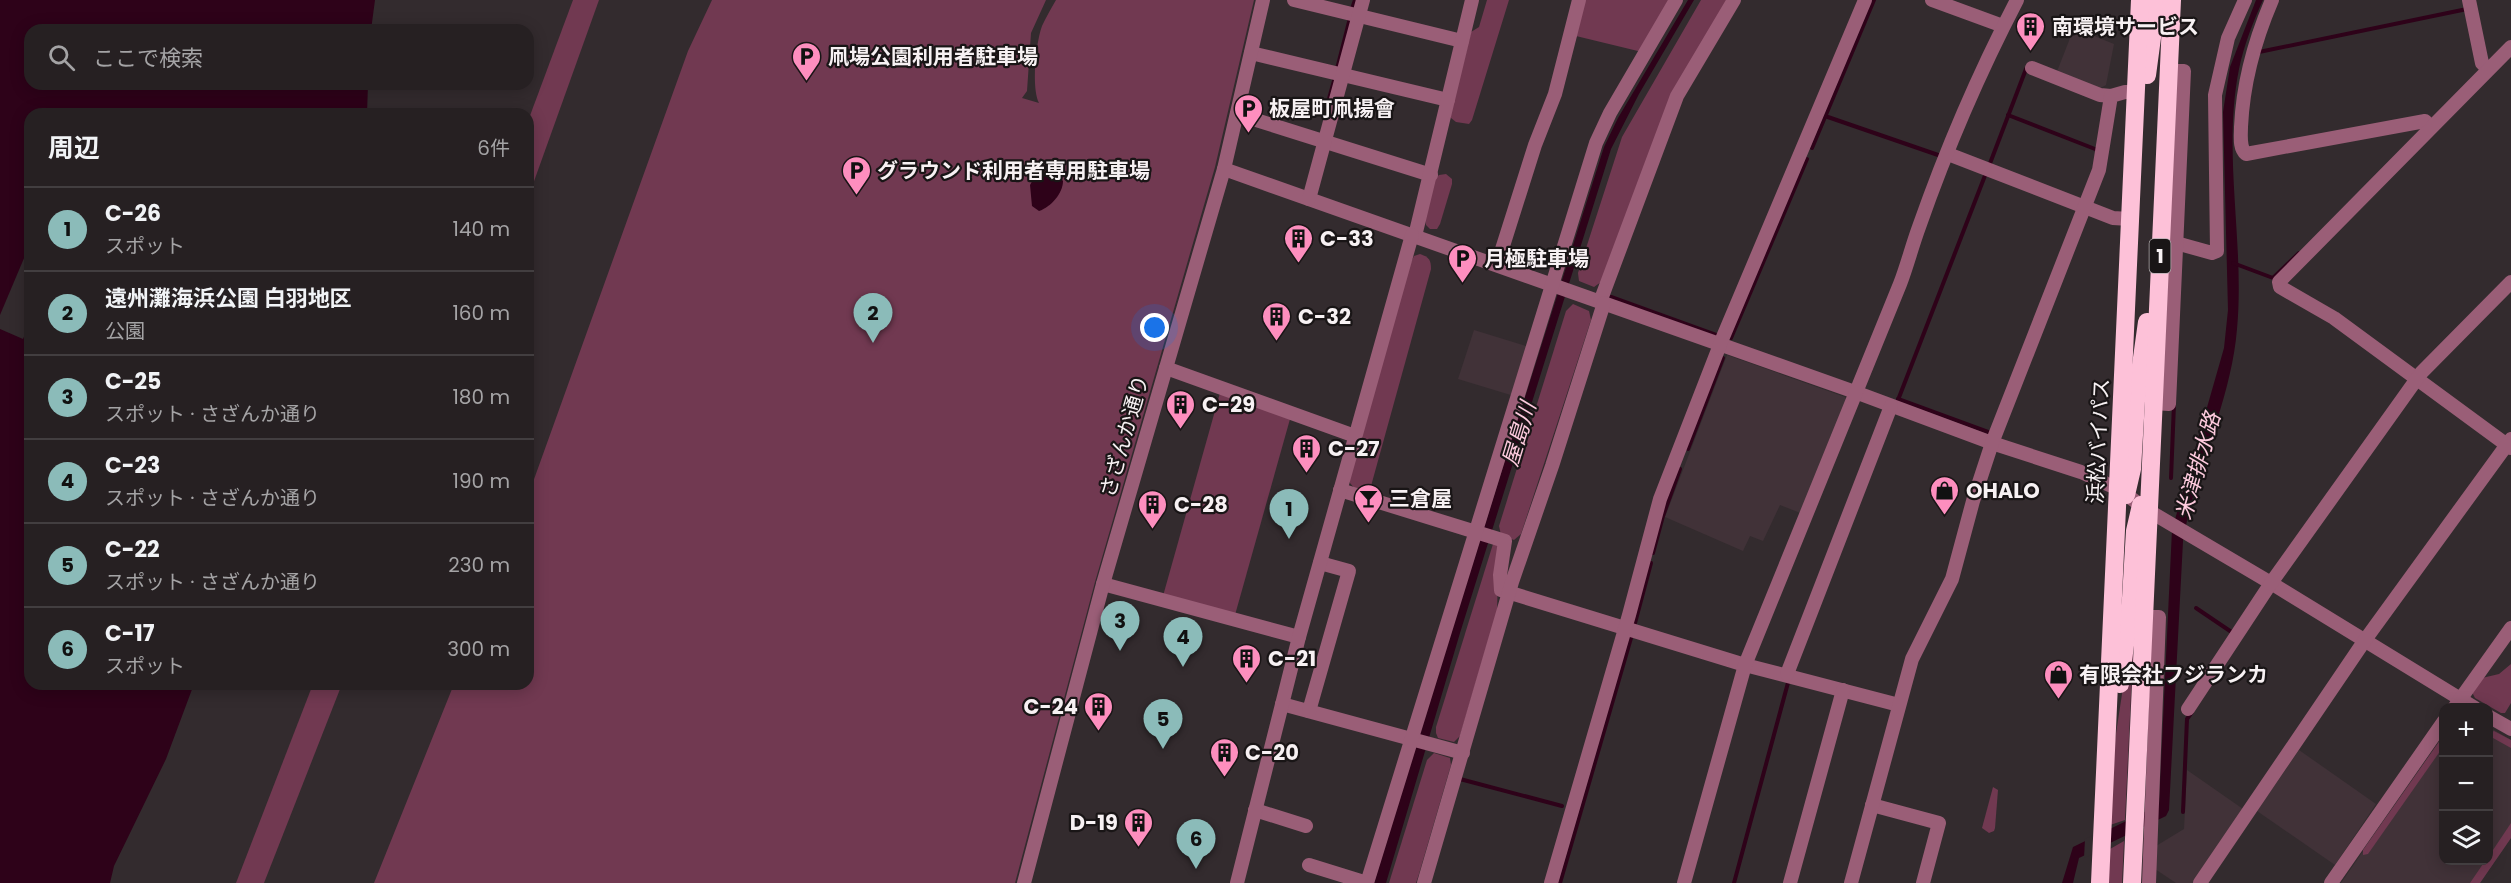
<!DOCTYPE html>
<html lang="ja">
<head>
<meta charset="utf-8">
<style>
	:root { --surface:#262022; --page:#2e282a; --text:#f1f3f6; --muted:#a4a3a5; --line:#423e40; --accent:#8bbbb9 }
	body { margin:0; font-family:Poppins,"Noto Sans JP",sans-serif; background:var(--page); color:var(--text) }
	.controls { position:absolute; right:18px; bottom:18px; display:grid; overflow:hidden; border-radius:12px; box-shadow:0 3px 15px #0003 }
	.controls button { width:54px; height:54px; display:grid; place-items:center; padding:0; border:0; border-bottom:2px solid var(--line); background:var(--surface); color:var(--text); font:30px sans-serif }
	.you { position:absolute; left:1155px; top:328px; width:21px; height:21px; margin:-15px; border:4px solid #fff; border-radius:50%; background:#1a73e8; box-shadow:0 0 0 9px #1a73e833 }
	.badge { display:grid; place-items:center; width:39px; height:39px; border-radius:50%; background:var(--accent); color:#111; font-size:20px; font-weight:700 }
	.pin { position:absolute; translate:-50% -50px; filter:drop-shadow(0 2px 3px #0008) }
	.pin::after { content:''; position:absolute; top:32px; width:21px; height:18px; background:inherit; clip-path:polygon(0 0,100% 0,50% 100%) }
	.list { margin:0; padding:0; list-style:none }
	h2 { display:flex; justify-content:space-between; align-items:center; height:78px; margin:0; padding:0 24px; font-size:26px }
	h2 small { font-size:20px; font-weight:400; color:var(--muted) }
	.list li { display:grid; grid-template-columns:39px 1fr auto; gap:18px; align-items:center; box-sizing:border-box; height:84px; padding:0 24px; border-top:2px solid var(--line) }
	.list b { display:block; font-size:22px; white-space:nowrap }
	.list p { margin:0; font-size:20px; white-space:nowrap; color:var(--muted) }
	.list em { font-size:20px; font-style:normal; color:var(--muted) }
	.icon { flex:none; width:33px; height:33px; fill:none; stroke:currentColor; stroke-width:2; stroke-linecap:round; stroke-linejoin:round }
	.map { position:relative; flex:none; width:2511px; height:883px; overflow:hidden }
	.search { position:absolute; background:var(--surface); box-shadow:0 3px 15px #0003; left:24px; top:24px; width:510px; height:66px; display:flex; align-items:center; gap:15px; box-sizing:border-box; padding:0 21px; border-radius:18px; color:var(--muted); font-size:22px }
	.panel { position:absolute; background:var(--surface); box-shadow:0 3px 15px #0003; left:24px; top:108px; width:510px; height:582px; border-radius:18px }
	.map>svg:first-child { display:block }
	.built { fill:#413238 }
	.green { fill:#713951 }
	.water { fill:#2e0219 }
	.pier { fill:#332b2e }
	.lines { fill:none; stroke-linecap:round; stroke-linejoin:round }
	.stream { stroke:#2e0219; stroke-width:4 }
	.minor { stroke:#9a5e77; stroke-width:14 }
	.highway { stroke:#fdc1d8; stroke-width:18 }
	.labels { text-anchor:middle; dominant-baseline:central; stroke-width:4.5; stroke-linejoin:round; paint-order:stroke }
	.shield { fill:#191516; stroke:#b4afb1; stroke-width:1.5 }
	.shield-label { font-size:20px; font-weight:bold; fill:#f7f1f3 }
	.poi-label { font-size:21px; font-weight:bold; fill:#f7f1f3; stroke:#191516; text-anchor:start }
	.street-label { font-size:21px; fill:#f7f1f3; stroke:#191516 }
	.water-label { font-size:22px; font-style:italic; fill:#fecbde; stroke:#191516 }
</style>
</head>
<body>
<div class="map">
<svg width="2511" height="883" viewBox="0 0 2511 883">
	<rect width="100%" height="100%" fill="#332b2e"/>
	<g class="built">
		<polygon points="2074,28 2114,44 2106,85 2097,90 2056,74"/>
		<polygon points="1474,330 1529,347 1514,396 1458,379"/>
		<polygon points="1727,355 1845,397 1847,401 1803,514 1780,505 1763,541 1750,536 1743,551 1665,517"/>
		<polygon points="2489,727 2511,740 2511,838 2480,883 2341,883 2443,736 2444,860 2488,860"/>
		<polygon points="2299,750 2376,804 2335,865 2257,811"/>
		<polygon points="2187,770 2243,809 2193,883 2176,883 2155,869 2156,846 2184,829"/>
	</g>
	<g class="green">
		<polygon points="573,0 599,0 528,198 528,121"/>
		<path d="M712 0H1046L1031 33 1027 91 1022 98 1039 103C1031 88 1036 42 1042 26 1046 17 1051 9 1056 0H1254L1215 167 1095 582 1015 883H374L454 684H528V496L688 51Z"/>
		<polygon points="1487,0 1509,0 1472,120 1469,124 1456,122 1451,118 1451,113 1471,32 1479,27"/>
		<polygon points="1585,0 1672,0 1642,52 1576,36"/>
		<polygon points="1701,0 1728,0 1683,75 1601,282 1594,287 1579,281 1578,273 1622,137"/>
		<polygon points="1446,174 1452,179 1452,184 1440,224 1437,229 1430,229 1426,225 1425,220 1435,179 1439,175"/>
		<path d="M1420 254C1429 257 1431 260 1431 269L1371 486 1365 491 1355 489 1350 483V478L1410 264 1414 256Z"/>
		<polygon points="1573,304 1589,311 1591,320 1521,534 1514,540 1501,535 1499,526 1566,311"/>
		<polygon points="1220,393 1290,419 1235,615 1163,596"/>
		<polygon points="1499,543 1497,611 1460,736 1454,742 1438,738 1436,733 1436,727 1493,544"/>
		<polygon points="2138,548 2125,820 2110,825 2115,740 2124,681"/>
		<polygon points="2511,664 2511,703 2505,713 2501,713 2475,698 2472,692 2482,678 2499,674"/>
		<polygon points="313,684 342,684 264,883 236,883"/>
		<polygon points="2494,731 2511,740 2511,748 2493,738 2492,732"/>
		<polygon points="2443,736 2443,747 2368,854 2363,855 2363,850"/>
		<polygon points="1434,753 1450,758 1451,765 1419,874 1416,883 1389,883 1427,760"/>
		<polygon points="1993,787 1998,790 1995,828 1994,831 1989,833 1982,828"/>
		<polygon points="2511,823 2511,838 2480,883 2470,883 2485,861 2488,860 2489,856"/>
		<polygon points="2124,841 2122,883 2108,883 2110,849"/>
	</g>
	<g class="water">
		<polygon points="0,0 375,0 371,30 30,30 30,84 368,84 367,114 30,114 30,684 194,684 166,759 114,866 110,883 0,883"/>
		<polygon points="1688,0 1694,0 1639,94 1611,149 1460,633 1386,883 1374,883 1426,711 1604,147 1618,118"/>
		<path d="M2256 0H2263C2253 22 2244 45 2239 69 2222 154 2245 243 2237 329 2231 402 2195 469 2183 541L2169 810 2166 816 2079 858 2073 883H2062L2073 847 2159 805 2172 530 2224 348 2228 310 2223 112 2230 67Z"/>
		<path d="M1042 176H1059L1063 181C1063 193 1051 207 1039 211L1032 206 1030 185 1034 178Z"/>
	</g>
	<g class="pier">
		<polygon points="30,244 30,322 23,339 0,329 0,315"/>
		<polygon points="2110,827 2109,846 2084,858 2085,839"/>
	</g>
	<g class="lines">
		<g class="stream">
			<polyline points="1352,9 1355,0"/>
			<polyline points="2259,52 2467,9"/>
			<polyline points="1337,69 1350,18"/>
			<polyline points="2008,115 2095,149"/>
			<polyline points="1825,116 1941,156"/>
			<polyline points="1324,117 1335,77"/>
			<polyline points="1812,148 1874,0"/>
			<polyline points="1989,166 2026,69"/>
			<polyline points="2233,263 2273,278 2299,253"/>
			<polyline points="1611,297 1716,335"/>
			<polyline points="1731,338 1807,159"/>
			<polyline points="1898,399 1988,432"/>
			<polyline points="1898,400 1986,173"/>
			<polyline points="1688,449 1723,358"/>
			<polyline points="2171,478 2174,404"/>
			<polyline points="1653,553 1663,516 1680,469"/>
			<polyline points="2196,608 2233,633"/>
			<polyline points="1635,623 1651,563"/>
			<polyline points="1460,779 1562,806"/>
			<polyline points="2183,812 2187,719 2192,712"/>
			<polyline points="1560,883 1631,638"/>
			<polyline points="1734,883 1789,679"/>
		</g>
		<g class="minor">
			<polyline points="1294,0 1462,41"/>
			<polyline points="1932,0 2003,26"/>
			<path d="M2272 0C2254 42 2243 82 2241 127 2241 136 2239 148 2246 154L2425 121 2431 127"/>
			<polyline points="2469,0 2482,63 2488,69"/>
			<polyline points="2511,47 2279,282 2280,287 2334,318 2511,448"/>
			<polyline points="1251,53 1448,100"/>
			<polyline points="2032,68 2100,95 2111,96"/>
			<polyline points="1237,114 1431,175"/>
			<polyline points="1948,154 2113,218 2130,219"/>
			<polyline points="1224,169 1855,392 1992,443 2081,472 2118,489 2149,511 2271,583 2475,708"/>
			<polyline points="1309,199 1363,0"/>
			<polyline points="1415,236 1472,0"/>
			<polyline points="2176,243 2212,253 2217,251 2215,95 2228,38 2245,0"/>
			<polyline points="1497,265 1535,145 1555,94 1579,0"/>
			<polyline points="1600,302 1677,96 1734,0"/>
			<polyline points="1166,368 1355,436"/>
			<polyline points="2154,403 2169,404 2184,71 2168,71"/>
			<polyline points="1340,490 1505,541 1500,575 1501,590 1745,665 1899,705"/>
			<polyline points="1103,584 1299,637"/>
			<polyline points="2144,617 2159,617 2149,883"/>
			<polyline points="1787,674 1891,406"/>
			<polyline points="1282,704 1463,753"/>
			<polyline points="2454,708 2511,628"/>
			<polyline points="2188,709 2271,583 2421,373 2511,282"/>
			<polyline points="1309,711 1349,571 1320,563"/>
			<polyline points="2488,716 2511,729"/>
			<polyline points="1872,805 1939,823 1923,883"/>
			<polyline points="1255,810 1306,826"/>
			<polyline points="1309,865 1367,883 1596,143 1610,113 1676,0"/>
			<polyline points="1024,883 1103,584 1224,169 1263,0"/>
			<polyline points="1237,883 1299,637 1412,235"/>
			<polyline points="1424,883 1512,582 1552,466 1604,303"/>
			<polyline points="1551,883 1629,615 1660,499 1723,337 1865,0"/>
			<path d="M1684 883 1745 665 1900 284C1907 266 1912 246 1919 227 1946 150 1979 73 2017 0"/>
			<polyline points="1790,883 1843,690"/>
			<polyline points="1851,883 1912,659 1952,579 1973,501 1992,443 2099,170 2111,96 2125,92 2136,92"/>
			<polyline points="2200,883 2365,640 2511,439"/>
			<polyline points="2331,883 2444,721"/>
		</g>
		<g class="highway">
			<polyline points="2147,75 2157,0"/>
			<polyline points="2126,495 2132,469 2136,401 2147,322"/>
			<polyline points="2120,684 2131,598 2135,531 2141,505"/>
			<polyline points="2100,883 2140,0"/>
			<polyline points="2132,883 2172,0"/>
		</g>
	</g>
	<defs>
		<symbol id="building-pin" viewBox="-11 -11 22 30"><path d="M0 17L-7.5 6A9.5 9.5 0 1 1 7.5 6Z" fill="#fd8ebe" stroke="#191516"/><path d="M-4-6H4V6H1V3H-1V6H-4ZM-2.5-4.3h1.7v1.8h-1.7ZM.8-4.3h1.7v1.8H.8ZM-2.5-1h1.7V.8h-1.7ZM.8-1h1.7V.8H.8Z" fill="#111"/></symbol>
		<symbol id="parking-pin" viewBox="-11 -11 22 30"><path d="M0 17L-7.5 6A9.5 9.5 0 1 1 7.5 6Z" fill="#fd8ebe" stroke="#191516"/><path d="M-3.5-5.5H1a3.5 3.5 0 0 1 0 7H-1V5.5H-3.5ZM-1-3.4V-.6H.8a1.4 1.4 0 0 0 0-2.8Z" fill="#111"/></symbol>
		<symbol id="shop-pin" viewBox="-11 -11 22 30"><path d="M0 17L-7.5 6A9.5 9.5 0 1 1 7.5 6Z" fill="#fd8ebe" stroke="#191516"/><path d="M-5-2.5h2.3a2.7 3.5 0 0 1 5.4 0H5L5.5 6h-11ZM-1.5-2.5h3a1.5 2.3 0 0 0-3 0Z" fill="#111"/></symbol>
		<symbol id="bar-pin" viewBox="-11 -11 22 30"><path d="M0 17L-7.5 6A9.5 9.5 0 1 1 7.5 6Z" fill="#fd8ebe" stroke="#191516"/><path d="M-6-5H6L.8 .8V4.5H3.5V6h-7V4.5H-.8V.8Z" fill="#111"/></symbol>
	</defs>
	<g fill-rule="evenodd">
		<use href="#building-pin" x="2014" y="10" width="33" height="45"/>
		<use href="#parking-pin" x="790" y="40" width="33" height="45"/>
		<use href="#parking-pin" x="1232" y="92" width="33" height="45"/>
		<use href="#parking-pin" x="840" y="154" width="33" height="45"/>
		<use href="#building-pin" x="1282" y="222" width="33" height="45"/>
		<use href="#parking-pin" x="1446" y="242" width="33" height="45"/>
		<use href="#building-pin" x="1260" y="300" width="33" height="45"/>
		<use href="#building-pin" x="1164" y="388" width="33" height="45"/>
		<use href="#building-pin" x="1290" y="432" width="33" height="45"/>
		<use href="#shop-pin" x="1928" y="474" width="33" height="45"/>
		<use href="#bar-pin" x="1352" y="482" width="33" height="45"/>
		<use href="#building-pin" x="1136" y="488" width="33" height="45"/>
		<use href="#building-pin" x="1230" y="642" width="33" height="45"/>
		<use href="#shop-pin" x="2042" y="658" width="33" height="45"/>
		<use href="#building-pin" x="1082" y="690" width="33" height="45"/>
		<use href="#building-pin" x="1208" y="736" width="33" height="45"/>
		<use href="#building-pin" x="1122" y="806" width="33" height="45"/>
	</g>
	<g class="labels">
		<rect class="shield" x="2149.5" y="239" width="21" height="34" rx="4.5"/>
		<g class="shield-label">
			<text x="2160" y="256">1</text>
		</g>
		<g class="poi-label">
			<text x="2052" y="26">南環境サービス</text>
			<text x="828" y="56">凧場公園利用者駐車場</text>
			<text x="1269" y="108">板屋町凧揚會</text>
			<text x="877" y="170">グラウンド利用者専用駐車場</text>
			<text x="1320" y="238">C-33</text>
			<text x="1484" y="258">月極駐車場</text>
			<text x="1298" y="316">C-32</text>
			<text x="1202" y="404">C-29</text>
			<text x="1328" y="448">C-27</text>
			<text x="1966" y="490">OHALO</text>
			<text x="1389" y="498">三倉屋</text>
			<text x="1174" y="504">C-28</text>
			<text x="1268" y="658">C-21</text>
			<text x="2079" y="674">有限会社フジランカ</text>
			<text x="1078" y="706" text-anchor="end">C-24</text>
			<text x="1245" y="752">C-20</text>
			<text x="1118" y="822" text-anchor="end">D-19</text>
		</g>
		<g class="street-label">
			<text transform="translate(1124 436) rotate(-74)">さざんか通り</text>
			<text transform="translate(2098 441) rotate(-87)">浜松バイパス</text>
		</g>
		<g class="water-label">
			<text transform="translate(1519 434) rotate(-73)">屋島川</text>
			<text transform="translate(2198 466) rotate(-74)">米津排水路</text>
		</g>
	</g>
</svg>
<div class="controls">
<button>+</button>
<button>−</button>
<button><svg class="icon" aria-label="layers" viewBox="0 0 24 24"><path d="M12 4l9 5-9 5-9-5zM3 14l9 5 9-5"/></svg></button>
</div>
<div class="you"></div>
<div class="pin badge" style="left:1289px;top:539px">1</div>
<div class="pin badge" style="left:873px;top:343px">2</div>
<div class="pin badge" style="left:1120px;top:651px">3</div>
<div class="pin badge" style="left:1183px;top:667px">4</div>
<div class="pin badge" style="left:1163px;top:749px">5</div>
<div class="pin badge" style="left:1196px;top:869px">6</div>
<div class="search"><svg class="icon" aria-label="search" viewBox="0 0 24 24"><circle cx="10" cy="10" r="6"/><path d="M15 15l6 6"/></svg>ここで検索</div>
<section class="panel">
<h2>周辺<small>6件</small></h2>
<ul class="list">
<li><span class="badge">1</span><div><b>C-26</b><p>スポット</p></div><em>140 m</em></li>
<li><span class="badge">2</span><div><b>遠州灘海浜公園 白羽地区</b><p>公園</p></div><em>160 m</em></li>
<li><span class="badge">3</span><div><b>C-25</b><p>スポット · さざんか通り</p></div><em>180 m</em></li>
<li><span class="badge">4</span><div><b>C-23</b><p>スポット · さざんか通り</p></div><em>190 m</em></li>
<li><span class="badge">5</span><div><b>C-22</b><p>スポット · さざんか通り</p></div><em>230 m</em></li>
<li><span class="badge">6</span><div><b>C-17</b><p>スポット</p></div><em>300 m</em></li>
</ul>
</section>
</div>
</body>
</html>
